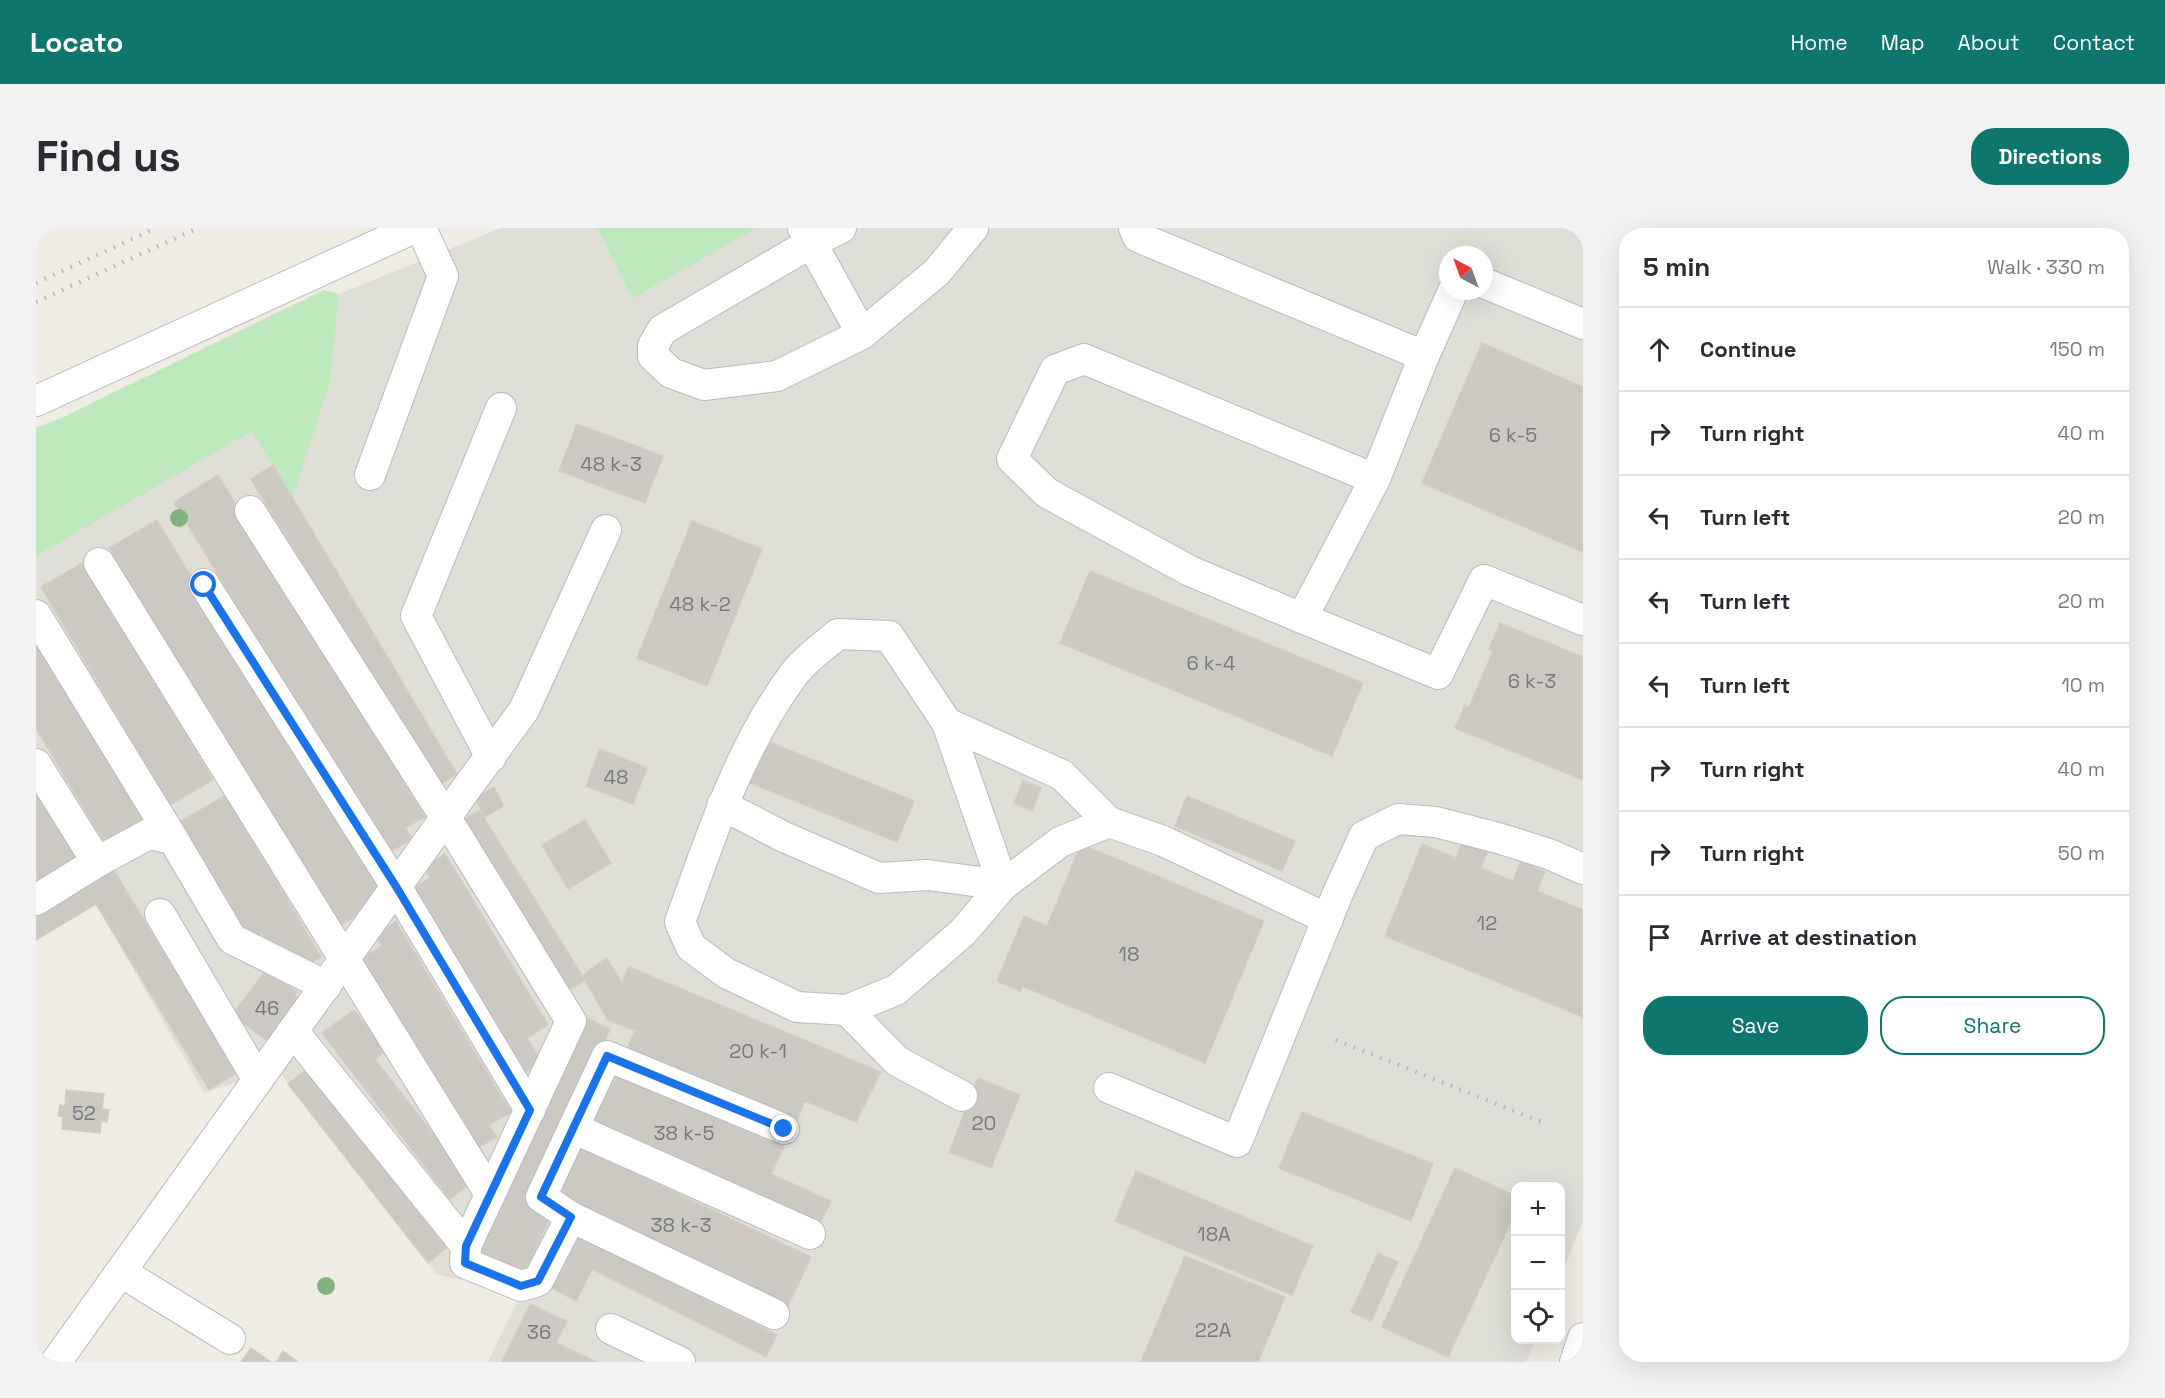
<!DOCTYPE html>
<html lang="en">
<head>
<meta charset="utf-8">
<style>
	:root { --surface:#fff; --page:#f2f2f3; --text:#2b2b33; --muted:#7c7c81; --line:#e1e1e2; --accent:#0f766e }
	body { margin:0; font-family:"Space Grotesk",sans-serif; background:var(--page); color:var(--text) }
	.controls { position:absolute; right:18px; bottom:18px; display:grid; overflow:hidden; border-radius:12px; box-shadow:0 6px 24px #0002 }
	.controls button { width:54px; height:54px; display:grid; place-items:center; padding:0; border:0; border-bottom:2px solid var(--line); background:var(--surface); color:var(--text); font:30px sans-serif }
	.compass { position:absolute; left:1403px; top:18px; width:54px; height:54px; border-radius:50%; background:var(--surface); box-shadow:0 6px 24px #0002; rotate:319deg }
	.stop { position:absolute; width:18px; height:18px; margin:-14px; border:4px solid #1a73e8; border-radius:50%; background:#fff }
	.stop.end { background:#1a73e8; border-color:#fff; box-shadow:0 2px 6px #0008 }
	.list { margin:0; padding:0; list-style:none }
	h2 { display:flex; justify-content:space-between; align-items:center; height:78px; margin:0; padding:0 24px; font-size:26px }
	h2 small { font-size:20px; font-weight:400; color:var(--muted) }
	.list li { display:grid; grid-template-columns:39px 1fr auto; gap:18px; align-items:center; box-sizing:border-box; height:84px; padding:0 24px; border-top:2px solid var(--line) }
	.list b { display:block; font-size:22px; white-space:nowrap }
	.list em { font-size:20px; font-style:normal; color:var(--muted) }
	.actions { display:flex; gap:12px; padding:18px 24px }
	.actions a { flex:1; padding:14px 0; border:2px solid var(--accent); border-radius:24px; text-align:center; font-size:21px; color:var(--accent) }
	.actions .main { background:var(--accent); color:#fff }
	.icon { flex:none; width:33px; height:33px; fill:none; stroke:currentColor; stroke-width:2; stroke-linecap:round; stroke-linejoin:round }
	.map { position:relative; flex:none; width:1547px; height:1134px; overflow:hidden; border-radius:24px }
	header { display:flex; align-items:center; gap:36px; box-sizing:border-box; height:84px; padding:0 30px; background:var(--accent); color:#fff }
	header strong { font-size:28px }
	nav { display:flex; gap:33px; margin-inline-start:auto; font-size:21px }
	.intro { display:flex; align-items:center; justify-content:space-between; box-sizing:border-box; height:144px; padding:0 36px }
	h1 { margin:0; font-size:42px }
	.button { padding:15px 27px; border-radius:24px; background:var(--accent); color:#fff; font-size:21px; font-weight:700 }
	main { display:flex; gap:36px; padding:0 36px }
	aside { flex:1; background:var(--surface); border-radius:24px; box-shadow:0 6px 24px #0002 }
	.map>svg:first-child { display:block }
	.industrial { fill:#dfded7; fill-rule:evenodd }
	.green { fill:#bee9bd }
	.building { fill:#ccc8c2; stroke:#d4cdc0; stroke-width:1.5 }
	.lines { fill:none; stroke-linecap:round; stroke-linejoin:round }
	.minor-casing { stroke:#b8bbc0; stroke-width:32 }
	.minor { stroke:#fff; stroke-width:30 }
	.rail { stroke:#b4b5b6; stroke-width:4.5; stroke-dasharray:1.5 8; stroke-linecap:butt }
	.tree { fill:#84b27f }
	.route { stroke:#1a73e8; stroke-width:8 }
	.labels { text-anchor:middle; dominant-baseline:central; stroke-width:6; stroke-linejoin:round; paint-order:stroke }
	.number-label { font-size:20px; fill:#777a7c }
</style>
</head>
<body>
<header>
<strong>Locato</strong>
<nav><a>Home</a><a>Map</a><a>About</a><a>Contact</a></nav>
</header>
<div class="intro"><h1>Find us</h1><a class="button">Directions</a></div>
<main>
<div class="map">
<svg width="1547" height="1134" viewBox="0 0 1547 1134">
	<rect width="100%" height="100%" fill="#efece3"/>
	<path class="industrial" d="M465 0H561L596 71 721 0H1547V993L1525 1048 1524 958H1480V1112H1499L1490 1134H452L486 1063 401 1047 241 841 168 865 60 676 0 713V328L294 155 303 66ZM1412 27H1448V63H1412Z"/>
	<g class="green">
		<polygon points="561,0 721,0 596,71"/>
		<polygon points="288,62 303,66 294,155 256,270 216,203 0,328 0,200 25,190"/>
	</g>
	<g class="building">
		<polygon points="1446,115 1547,159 1547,324 1386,255"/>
		<polygon points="541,196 627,228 609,275 523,243"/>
		<polygon points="237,237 421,546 401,558 215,251"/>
		<polygon points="182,247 389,589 369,600 376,611 351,626 138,274"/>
		<polygon points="121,292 349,670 302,699 73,320"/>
		<polygon points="656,293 726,321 671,458 601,430"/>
		<polygon points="48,334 177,552 134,577 5,359"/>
		<polygon points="1054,343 1327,455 1296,528 1024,415"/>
		<polygon points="1464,395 1547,429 1547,552 1419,500 1429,477 1433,479 1457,423 1453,421"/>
		<polygon points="0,406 110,592 69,616 0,500"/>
		<polygon points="724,510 878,573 861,614 707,552"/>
		<polygon points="564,521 611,540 597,576 550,558"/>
		<polygon points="987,553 1005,560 996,583 978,575"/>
		<polygon points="0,558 44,631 2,656 0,652"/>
		<polygon points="458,559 468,578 449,589 439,570"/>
		<polygon points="190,567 285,729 264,741 251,719 239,726 226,705 215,712 145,593"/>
		<polygon points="1151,568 1259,613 1246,643 1139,598"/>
		<polygon points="443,582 549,752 527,766 421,596"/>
		<polygon points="549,592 575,635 532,661 506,617"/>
		<polygon points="1428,610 1453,620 1445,640 1477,653 1485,633 1509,644 1501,663 1547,682 1547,789 1349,708 1386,616 1420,630"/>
		<polygon points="1045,616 1228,693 1169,835 986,758 984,763 961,753 988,688 1011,698"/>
		<polygon points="409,626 512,797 491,810 506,834 485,847 373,662 394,650 388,639"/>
		<polygon points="75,638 201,845 173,862 60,676 0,712 0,683"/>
		<polygon points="360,694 475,884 453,897 461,909 438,922 323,732 346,718 339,707"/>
		<polygon points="570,730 586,754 593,739 845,844 820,894 572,792 546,748"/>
		<polygon points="234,737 243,749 261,764 258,767 265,773 234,815 196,787"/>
		<polygon points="318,782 349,823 339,831 435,955 414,971 286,805"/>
		<polygon points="551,790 574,801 492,973 517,984 485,1052 436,1029"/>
		<polygon points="599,802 769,872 761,893 590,823"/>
		<polygon points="274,839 413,1018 392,1035 252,856"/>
		<polygon points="572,840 748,919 735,946 795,973 783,997 548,891"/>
		<polygon points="942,850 984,867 955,940 913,924"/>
		<polygon points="30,862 68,866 66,881 73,882 71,894 65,893 64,905 26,901 27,889 22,888 24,877 29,878"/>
		<polygon points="1266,884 1397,936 1375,993 1243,940"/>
		<polygon points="538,916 775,1029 752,1078 515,965"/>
		<polygon points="1419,940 1480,968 1480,983 1412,1129 1346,1099"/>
		<polygon points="1100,943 1277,1018 1256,1067 1079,993"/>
		<polygon points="540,1006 741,1107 730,1129 556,1041 540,1073 514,1059"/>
		<polygon points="1342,1025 1362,1034 1335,1093 1315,1084"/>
		<polygon points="1149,1028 1249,1069 1222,1134 1105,1134"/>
		<polygon points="494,1076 531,1093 520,1115 560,1134 466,1134"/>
		<polygon points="215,1120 235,1134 205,1134"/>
		<polygon points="247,1123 262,1134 240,1134"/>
	</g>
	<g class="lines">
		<defs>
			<g id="minor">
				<polyline points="767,0 826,106"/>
				<polyline points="805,0 775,15 626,102 617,118 617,128 635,145 668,157 741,148 826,106 901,44 937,0"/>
				<polyline points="1098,0 1102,9 1388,128 1339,251 1266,390 1154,343 1011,265 976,231 1019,142 1048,131 1339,251"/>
				<polyline points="1448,55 1547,96"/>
				<polyline points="1388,128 1417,63"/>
				<polyline points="0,173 378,0"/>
				<polyline points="334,247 407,48 385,0"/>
				<polyline points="214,283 410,590 535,793 430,1018 257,803"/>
				<polyline points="63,335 454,966"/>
				<polyline points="168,356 361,660 494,882"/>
				<polyline points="0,387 137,611"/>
				<polyline points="1266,390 1402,446 1448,352 1547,392"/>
				<path d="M802 406 853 408 911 495 967 657 927 704 860 762 811 782 761 779 690 745 655 719 644 694C675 608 703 520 758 446 769 431 788 418 802 406Z"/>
				<polyline points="911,495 1026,547 1073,594"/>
				<polyline points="455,529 380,388 465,180"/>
				<polyline points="0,536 61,634"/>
				<polyline points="686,577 748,609 843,650 892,647 967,657 1024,614 1073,594 1127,613 1292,691"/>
				<polyline points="0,672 61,634 113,606 137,611 196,711 290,758"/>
				<polyline points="124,686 222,852"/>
				<polyline points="811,782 861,833 926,868"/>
				<polyline points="1073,860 1201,914 1302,665 1328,608 1362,591 1400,594 1462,610 1513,626 1547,641"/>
				<polyline points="537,900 774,1006"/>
				<polyline points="535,989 505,969 571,828 748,901"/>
				<polyline points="430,1018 429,1035 485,1058 502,1053 535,989 738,1086"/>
				<polyline points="85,1044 194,1111"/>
				<polyline points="575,1101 644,1134"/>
				<polyline points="20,1134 430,561 488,482 570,302"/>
				<polyline points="1539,1134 1547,1110"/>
			</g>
		</defs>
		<use href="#minor" class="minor-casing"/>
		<use href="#minor" class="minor"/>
		<g class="rail">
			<polyline points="0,55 120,0"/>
			<polyline points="0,74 162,0"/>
			<polyline points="1300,812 1511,896"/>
		</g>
	</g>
	<g class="tree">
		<circle cx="143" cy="290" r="9"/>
		<circle cx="290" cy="1058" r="9"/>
	</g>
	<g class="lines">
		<polyline class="route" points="168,357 361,660 494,882 430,1018 429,1035 485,1058 502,1053 535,989 505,969 571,828 748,901"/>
	</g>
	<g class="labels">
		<g class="number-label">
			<text x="1477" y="207">6 k-5</text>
			<text x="575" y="236">48 k-3</text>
			<text x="664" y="376">48 k-2</text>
			<text x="1175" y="435">6 k-4</text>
			<text x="1496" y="453">6 k-3</text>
			<text x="580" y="549">48</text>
			<text x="1451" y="695">12</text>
			<text x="1093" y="726">18</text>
			<text x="231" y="780">46</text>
			<text x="722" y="823">20 k-1</text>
			<text x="48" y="885">52</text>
			<text x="948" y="895">20</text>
			<text x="648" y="905">38 k-5</text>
			<text x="645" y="997">38 k-3</text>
			<text x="1178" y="1006">18A</text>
			<text x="1177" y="1102">22A</text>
			<text x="503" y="1104">36</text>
		</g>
	</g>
</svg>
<div class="controls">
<button>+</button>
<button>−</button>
<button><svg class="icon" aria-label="locate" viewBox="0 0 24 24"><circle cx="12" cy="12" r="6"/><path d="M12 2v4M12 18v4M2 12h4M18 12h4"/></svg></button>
</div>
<svg class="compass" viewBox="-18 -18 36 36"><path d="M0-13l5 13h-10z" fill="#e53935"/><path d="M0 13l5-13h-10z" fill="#7c7c81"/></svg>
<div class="stop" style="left:168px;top:357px"></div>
<div class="stop end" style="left:748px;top:901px"></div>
</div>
<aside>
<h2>5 min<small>Walk · 330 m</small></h2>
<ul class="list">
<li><svg class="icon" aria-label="ahead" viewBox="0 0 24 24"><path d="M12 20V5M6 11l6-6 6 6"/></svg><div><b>Continue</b></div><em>150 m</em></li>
<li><svg class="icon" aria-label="right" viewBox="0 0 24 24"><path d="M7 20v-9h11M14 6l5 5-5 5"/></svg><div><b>Turn right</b></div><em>40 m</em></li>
<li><svg class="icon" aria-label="left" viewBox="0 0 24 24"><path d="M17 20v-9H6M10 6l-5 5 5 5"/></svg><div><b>Turn left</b></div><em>20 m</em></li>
<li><svg class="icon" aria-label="left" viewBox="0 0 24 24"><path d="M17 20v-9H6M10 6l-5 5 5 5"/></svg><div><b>Turn left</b></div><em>20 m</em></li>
<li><svg class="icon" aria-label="left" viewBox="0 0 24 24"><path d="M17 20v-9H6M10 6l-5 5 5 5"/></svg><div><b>Turn left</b></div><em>10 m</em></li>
<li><svg class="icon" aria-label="right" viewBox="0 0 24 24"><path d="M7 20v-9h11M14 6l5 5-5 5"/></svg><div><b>Turn right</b></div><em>40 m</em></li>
<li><svg class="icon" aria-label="right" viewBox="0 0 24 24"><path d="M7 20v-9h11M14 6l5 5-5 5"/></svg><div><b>Turn right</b></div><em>50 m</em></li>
<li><svg class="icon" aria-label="arrive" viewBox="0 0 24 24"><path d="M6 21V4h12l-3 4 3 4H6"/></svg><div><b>Arrive at destination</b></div></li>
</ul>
<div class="actions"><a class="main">Save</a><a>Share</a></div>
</aside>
</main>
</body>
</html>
